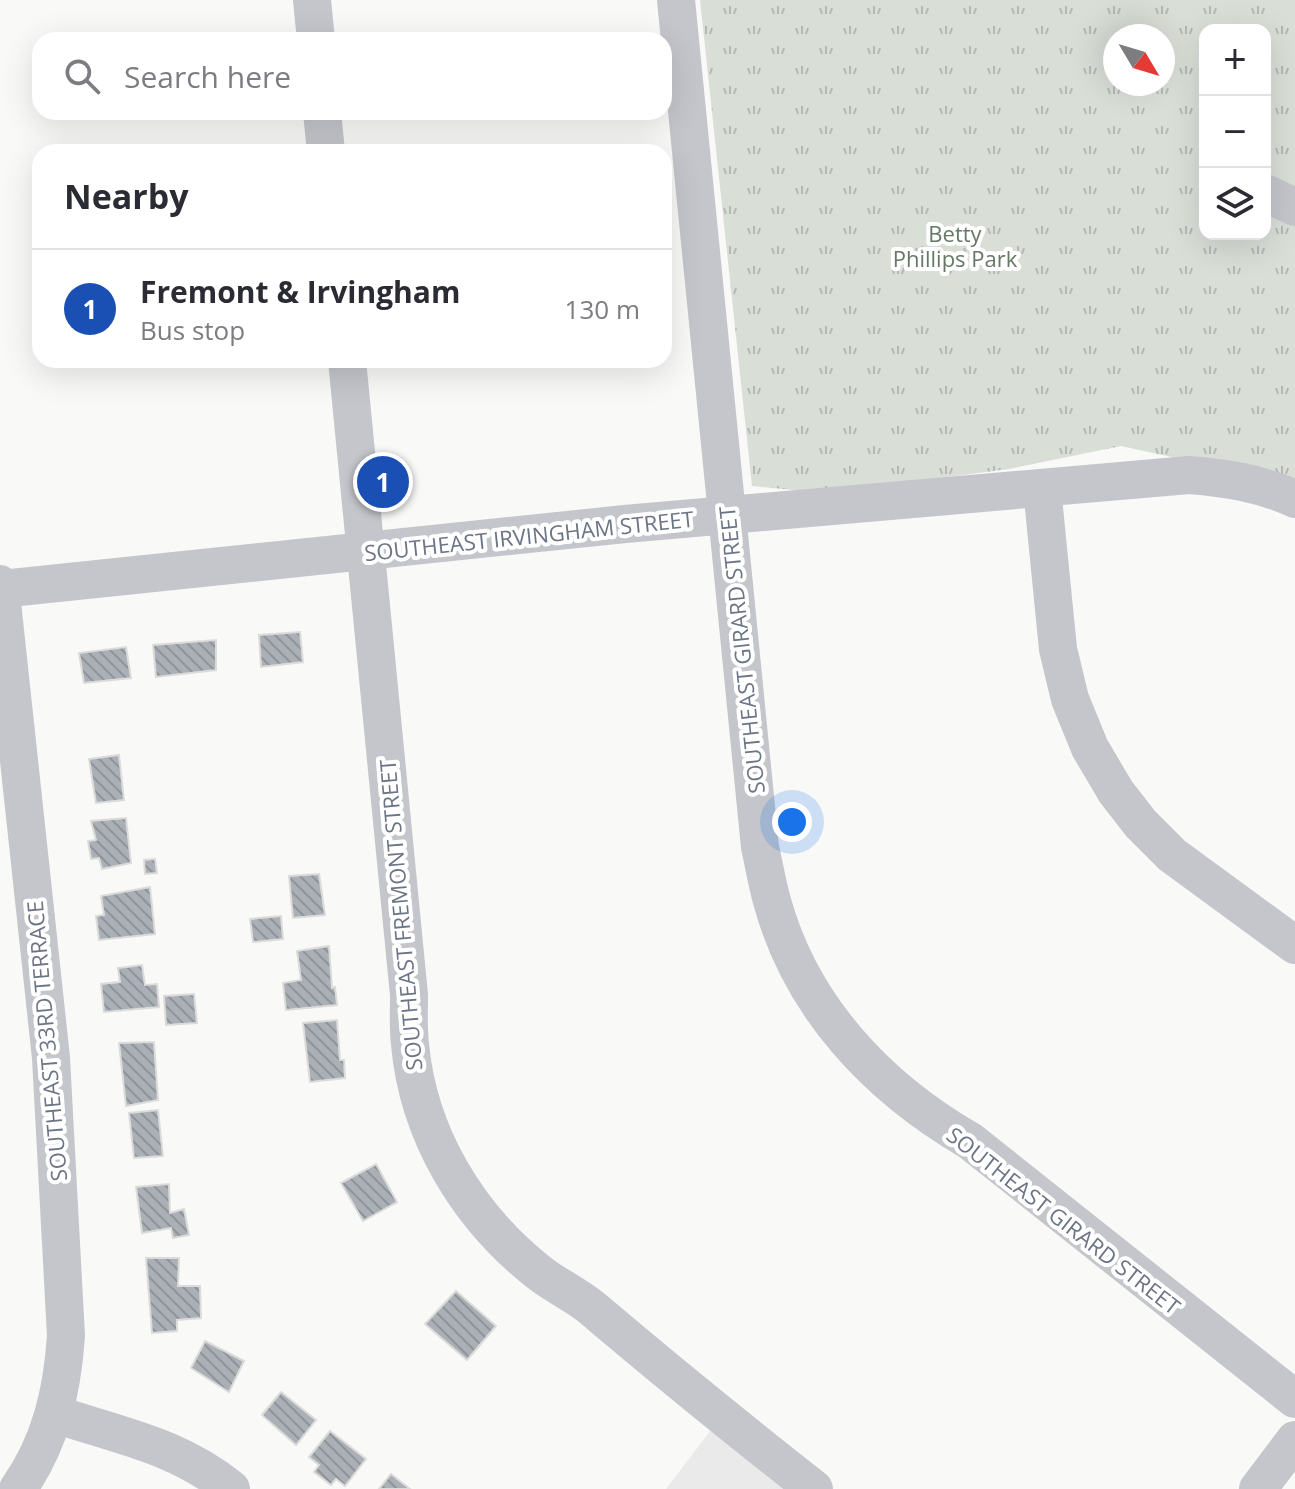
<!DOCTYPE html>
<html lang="en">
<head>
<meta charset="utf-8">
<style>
	:root { --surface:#fff; --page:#f7f7f7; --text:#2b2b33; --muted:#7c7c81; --line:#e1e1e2; --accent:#ea580c }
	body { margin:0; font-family:"Open Sans",sans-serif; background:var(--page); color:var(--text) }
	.controls { position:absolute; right:24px; top:24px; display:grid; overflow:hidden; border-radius:16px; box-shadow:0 8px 32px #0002 }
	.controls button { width:72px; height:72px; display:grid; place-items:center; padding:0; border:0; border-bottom:2px solid var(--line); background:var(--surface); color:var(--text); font:40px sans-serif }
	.compass { position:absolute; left:1103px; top:24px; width:72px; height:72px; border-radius:50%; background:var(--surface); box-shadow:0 8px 32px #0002; rotate:128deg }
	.you { position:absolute; left:792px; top:822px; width:28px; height:28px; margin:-20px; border:6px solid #fff; border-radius:50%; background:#1a73e8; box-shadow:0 0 0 12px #1a73e833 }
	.badge { display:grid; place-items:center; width:52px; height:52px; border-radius:50%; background:var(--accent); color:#fff; font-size:26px; font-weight:700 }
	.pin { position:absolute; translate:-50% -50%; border:4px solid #fff; box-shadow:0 2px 8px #0006 }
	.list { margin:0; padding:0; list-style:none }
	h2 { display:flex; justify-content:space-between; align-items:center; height:104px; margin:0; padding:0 32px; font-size:34px }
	h2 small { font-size:26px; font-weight:400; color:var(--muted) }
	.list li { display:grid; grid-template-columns:52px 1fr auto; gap:24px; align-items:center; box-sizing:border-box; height:120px; padding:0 32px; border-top:2px solid var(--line) }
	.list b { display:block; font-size:30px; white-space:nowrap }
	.list p { margin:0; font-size:26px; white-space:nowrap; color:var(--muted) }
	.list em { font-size:26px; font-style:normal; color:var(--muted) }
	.icon { flex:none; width:44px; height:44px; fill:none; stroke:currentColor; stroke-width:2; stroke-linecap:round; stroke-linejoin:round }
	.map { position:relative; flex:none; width:1295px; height:1489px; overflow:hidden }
	.search { position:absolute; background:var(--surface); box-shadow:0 8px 32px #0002; left:32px; top:32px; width:640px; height:88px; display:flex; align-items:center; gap:20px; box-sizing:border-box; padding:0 28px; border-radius:24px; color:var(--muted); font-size:30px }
	.panel { position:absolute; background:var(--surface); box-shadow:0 8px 32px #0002; left:32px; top:144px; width:640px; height:224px; border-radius:24px }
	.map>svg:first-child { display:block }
	.built { fill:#eaeaeb }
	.park { fill:url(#park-tufts); fill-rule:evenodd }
	.building { fill:url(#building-back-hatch); stroke:#dbdbda; stroke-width:2 }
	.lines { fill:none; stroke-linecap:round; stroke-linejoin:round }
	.minor { stroke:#c4c6cb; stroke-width:38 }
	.labels { text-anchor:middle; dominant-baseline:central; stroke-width:8; stroke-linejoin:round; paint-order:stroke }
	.park-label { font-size:22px; fill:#667866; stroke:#fff }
	.street-label { font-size:22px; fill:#6c7585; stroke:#fff }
</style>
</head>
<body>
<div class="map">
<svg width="1295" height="1489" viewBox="0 0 1295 1489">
	<defs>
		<pattern id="park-tufts" width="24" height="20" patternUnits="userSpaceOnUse" patternTransform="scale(2)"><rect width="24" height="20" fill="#d9ded7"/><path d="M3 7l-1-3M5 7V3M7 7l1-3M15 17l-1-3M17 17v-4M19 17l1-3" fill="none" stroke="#b4b9b4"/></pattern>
		<pattern id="building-back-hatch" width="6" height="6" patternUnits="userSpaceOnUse" patternTransform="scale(2)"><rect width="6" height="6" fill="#abb0b7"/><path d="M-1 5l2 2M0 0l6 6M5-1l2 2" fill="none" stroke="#8f949a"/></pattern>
	</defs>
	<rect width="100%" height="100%" fill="#f9f9f8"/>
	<polygon class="built" points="714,1426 793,1489 666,1489"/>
	<path class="park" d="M700 0H1295V484L1121 446 1009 469 825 493 752 486ZM1205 30H1265V234H1205ZM1115 36H1163V84H1115Z"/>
	<g class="building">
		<polygon points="300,632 303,662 261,667 259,635"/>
		<polygon points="216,640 216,670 156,677 153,645"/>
		<polygon points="126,647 131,678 84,683 79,653"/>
		<polygon points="119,755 124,800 96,803 89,759"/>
		<polygon points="126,818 131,863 102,869 99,858 91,859 88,841 96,840 91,821"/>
		<polygon points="155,859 157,873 145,874 144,860"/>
		<polygon points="319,874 325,915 293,918 289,876"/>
		<polygon points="150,887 155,934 99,940 96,916 104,915 101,896"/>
		<polygon points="281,916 283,939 253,942 250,919"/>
		<polygon points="329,946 332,988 335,987 337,1005 286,1010 283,983 301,980 297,951"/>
		<polygon points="142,965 145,985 157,984 159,1007 104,1012 101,984 120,982 118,968"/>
		<polygon points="194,994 197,1023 166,1025 164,996"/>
		<polygon points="337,1020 340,1060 344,1060 345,1078 310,1082 303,1023"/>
		<polygon points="154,1042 158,1100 126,1106 119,1043"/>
		<polygon points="158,1110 163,1156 134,1158 129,1113"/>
		<polygon points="376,1164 397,1202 363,1221 341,1183"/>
		<polygon points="169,1184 170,1213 184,1209 189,1235 173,1238 171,1228 142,1233 136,1187"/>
		<polygon points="146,1258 179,1258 178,1286 200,1286 201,1318 177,1320 177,1331 152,1333"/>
		<polygon points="456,1291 496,1326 467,1360 425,1324"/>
		<polygon points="205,1341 244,1361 229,1392 191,1368"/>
		<polygon points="281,1392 316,1420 296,1445 262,1415"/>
		<polygon points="330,1431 366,1459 345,1486 336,1479 331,1485 314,1472 319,1465 309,1457"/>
		<polygon points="391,1474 410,1489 379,1489"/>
	</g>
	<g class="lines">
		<g class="minor">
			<polyline points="312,0 316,40"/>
			<path d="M676 0 760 847C764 865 767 883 772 901 801 1007 877 1087 970 1141L1295 1399"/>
			<polyline points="322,112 326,152"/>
			<polyline points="1265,193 1295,207"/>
			<path d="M347 360 409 995C409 1011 408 1028 410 1044 418 1134 467 1215 537 1271 554 1285 575 1294 592 1308 665 1370 739 1430 814 1489"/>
			<polyline points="1042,488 1058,649 1070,699 1090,748 1116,792 1141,824 1172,855 1295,945"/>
			<path d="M0 584 51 1058 66 1336C62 1392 51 1442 18 1489"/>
			<path d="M0 589 625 524 1189 475C1226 478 1260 483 1295 499"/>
			<path d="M55 1414C120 1436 177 1445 231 1489"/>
			<polyline points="1258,1489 1295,1440"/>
		</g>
	</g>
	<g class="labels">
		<g class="park-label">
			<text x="955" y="233">Betty<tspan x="955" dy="25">Phillips Park</tspan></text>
		</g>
		<g class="street-label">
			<text transform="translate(529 535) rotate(-6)">SOUTHEAST IRVINGHAM STREET</text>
			<text transform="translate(741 650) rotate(-96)">SOUTHEAST GIRARD STREET</text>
			<text transform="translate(400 915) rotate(-95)">SOUTHEAST FREMONT STREET</text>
			<text transform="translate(46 1041) rotate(-95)">SOUTHEAST 33RD TERRACE</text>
			<text transform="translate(1064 1220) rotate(38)">SOUTHEAST GIRARD STREET</text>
		</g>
	</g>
</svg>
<div class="controls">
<button>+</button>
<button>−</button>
<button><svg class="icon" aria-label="layers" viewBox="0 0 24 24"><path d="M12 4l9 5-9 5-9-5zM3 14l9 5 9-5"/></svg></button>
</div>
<svg class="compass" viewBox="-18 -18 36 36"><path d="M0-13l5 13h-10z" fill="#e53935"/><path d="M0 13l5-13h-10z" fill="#7c7c81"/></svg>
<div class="you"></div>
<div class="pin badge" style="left:383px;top:482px;background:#1a4fb4">1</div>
<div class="search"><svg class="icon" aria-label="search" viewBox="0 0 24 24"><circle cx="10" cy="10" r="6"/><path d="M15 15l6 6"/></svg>Search here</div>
<section class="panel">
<h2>Nearby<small></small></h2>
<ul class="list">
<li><span class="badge" style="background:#1a4fb4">1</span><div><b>Fremont &amp; Irvingham</b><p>Bus stop</p></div><em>130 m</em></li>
</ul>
</section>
</div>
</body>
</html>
